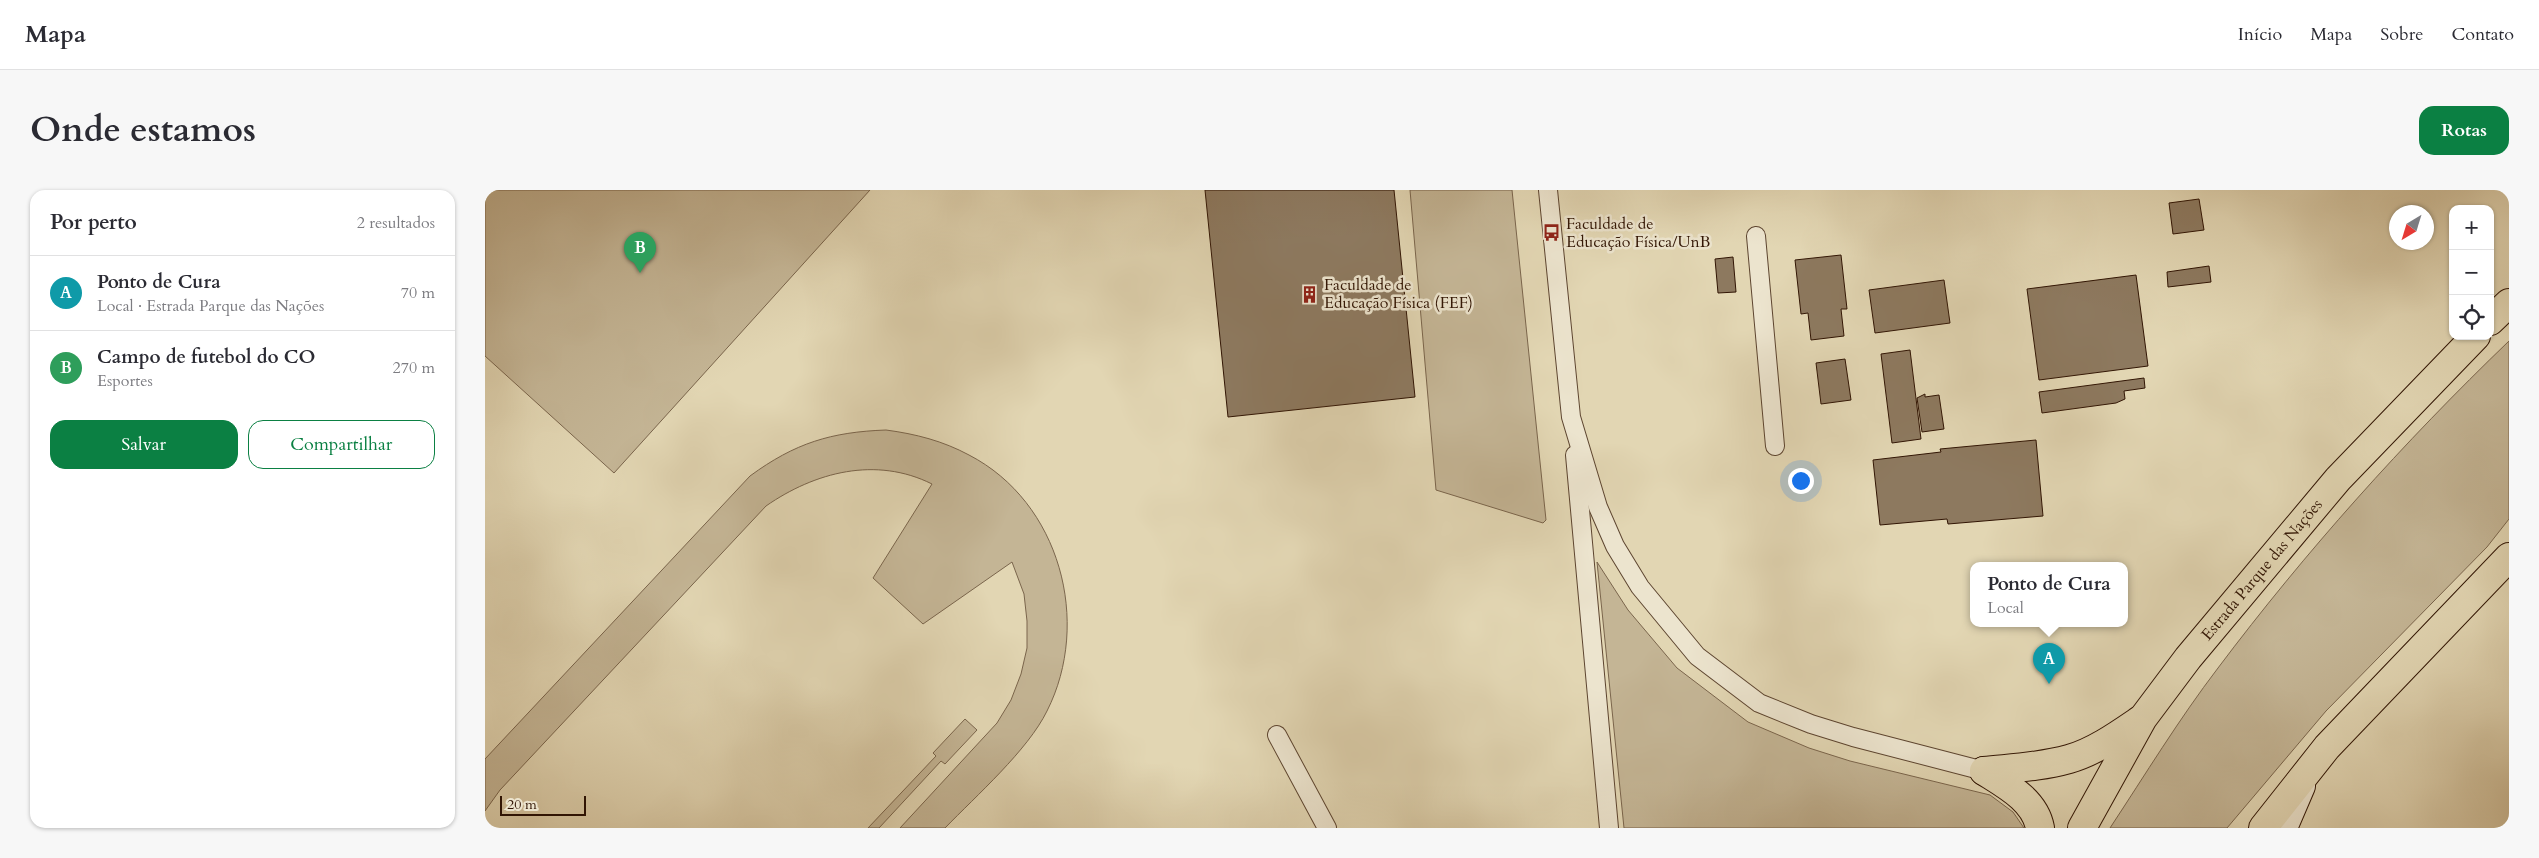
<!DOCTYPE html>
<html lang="pt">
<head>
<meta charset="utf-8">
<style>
	:root { --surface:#fff; --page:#f7f7f7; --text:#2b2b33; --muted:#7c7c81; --line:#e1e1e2; --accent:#0b8043 }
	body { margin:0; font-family:Cardo,serif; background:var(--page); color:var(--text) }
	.controls { position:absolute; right:15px; top:15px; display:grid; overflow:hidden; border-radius:10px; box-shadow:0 1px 4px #0004 }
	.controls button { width:45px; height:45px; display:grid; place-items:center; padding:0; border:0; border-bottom:1px solid var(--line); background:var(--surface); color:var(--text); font:25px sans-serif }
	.compass { position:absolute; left:1904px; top:15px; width:45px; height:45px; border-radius:50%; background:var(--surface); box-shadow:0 1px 4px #0004; rotate:218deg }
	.scale { position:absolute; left:15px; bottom:12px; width:86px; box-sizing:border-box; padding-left:5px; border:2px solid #311504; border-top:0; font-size:14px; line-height:18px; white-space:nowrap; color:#311504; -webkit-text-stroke:4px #ece4ce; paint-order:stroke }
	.you { position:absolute; left:1315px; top:290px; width:18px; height:18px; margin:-12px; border:4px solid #fff; border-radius:50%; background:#1a73e8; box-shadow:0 0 0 8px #1a73e833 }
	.badge { display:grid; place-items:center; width:32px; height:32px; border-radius:50%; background:var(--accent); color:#fff; font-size:16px; font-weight:700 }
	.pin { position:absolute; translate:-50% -41px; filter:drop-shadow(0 1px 2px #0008) }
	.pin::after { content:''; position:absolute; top:26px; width:18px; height:15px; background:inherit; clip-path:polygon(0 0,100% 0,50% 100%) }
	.popup { position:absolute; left:1485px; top:372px; width:158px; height:65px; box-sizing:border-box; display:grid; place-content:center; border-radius:10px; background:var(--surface); filter:drop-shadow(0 1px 4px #0005); font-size:16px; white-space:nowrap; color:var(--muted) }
	.popup b { font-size:19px; color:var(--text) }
	.popup::after { content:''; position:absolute; left:50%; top:100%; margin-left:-10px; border:10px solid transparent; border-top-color:var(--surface) }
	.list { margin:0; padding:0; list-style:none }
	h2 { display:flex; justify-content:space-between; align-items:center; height:65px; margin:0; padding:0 20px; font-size:21px }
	h2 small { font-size:16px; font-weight:400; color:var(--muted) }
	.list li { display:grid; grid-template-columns:32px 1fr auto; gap:15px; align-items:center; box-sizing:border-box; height:75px; padding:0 20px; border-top:1px solid var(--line) }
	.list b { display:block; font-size:19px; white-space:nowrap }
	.list p { margin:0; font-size:16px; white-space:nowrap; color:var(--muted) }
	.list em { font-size:16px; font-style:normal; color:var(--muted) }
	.actions { display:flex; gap:10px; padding:15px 20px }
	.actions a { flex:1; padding:11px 0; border:1px solid var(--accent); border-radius:15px; text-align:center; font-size:18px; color:var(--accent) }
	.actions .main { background:var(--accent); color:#fff }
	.icon { flex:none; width:28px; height:28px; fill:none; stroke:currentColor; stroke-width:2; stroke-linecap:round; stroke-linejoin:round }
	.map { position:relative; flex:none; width:2024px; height:638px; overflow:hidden; border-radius:15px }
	header { display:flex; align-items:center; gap:30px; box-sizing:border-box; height:70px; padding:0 25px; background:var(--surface); border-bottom:1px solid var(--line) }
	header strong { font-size:24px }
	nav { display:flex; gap:28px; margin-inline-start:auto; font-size:18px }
	.intro { display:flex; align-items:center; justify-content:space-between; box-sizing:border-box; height:120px; padding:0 30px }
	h1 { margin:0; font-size:35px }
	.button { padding:12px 22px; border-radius:15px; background:var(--accent); color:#fff; font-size:18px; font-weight:700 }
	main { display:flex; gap:30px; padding:0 30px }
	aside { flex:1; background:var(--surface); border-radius:15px; box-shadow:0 1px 4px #0004 }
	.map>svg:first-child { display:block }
	.green { fill:#c4b595; stroke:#7a654c }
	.building { fill:#8d795f; stroke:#311504 }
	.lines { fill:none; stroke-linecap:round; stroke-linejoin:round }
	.lane-casing { stroke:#5d4530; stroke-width:20 }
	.secondary-casing { stroke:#311504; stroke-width:30 }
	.highway-casing { stroke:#311504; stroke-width:30 }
	.lane { stroke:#ece4ce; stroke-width:18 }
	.secondary { stroke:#ece4ce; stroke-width:28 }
	.highway { stroke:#e2d6b3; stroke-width:28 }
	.labels { text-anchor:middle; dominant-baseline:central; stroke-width:5; stroke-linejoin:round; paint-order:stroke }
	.poi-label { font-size:16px; fill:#311504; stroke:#ece4ce; text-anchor:start }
	.street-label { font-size:16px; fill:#311504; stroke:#ece4ce }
</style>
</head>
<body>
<header>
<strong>Mapa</strong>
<nav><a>Início</a><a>Mapa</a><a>Sobre</a><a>Contato</a></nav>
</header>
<div class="intro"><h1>Onde estamos</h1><a class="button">Rotas</a></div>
<main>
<aside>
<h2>Por perto<small>2 resultados</small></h2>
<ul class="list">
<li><span class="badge" style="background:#0f9aa8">A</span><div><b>Ponto de Cura</b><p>Local · Estrada Parque das Nações</p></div><em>70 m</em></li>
<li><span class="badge" style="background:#2e9e5b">B</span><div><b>Campo de futebol do CO</b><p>Esportes</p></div><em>270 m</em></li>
</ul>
<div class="actions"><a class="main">Salvar</a><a>Compartilhar</a></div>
</aside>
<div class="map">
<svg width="2024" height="638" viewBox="0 0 2024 638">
	<rect width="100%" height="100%" fill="#e2d6b3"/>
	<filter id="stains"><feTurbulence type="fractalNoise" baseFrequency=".004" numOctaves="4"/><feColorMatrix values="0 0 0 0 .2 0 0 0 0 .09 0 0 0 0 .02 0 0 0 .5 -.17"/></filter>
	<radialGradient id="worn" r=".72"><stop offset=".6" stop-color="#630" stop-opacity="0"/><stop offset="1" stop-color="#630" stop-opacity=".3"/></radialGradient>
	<g class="green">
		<polygon points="0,0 385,0 129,283 0,166"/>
		<polygon points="925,0 1027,0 1061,330 1058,333 951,300"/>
		<path d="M2024 151V329L2002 357 1841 521 1742 638H1625C1660 585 1694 529 1733 478 1821 361 1918 253 2024 151Z"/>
		<path d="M401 240C431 244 458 251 484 265 575 312 607 432 562 521 543 560 491 606 460 638H415L512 533 526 510 536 484 542 458V431L539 404 527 372 438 434 388 388 447 294C391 266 330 282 281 316L15 600 0 621V569L265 286C310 253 346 242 401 240Z"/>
		<polygon points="1112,372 1143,420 1192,478 1263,532 1324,558 1365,571 1505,605 1528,622 1539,638 1139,638"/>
		<polygon points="480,529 492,540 460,574 456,571 394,638 383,638 451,566 448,563"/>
	</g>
	<g class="building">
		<polygon points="720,0 909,0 930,207 743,227"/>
		<polygon points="1714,9 1719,40 1688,44 1684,13"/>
		<polygon points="1356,65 1362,119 1356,119 1359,146 1326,150 1323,123 1316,124 1310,70"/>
		<polygon points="1248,67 1251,102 1233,103 1230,69"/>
		<polygon points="1724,76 1726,92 1683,97 1682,82"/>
		<polygon points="1651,85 1663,176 1554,190 1542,99"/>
		<polygon points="1459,90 1465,133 1390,143 1384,100"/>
		<polygon points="1425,160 1436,249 1407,253 1396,164"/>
		<polygon points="1360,169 1366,210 1336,214 1331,173"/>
		<polygon points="1659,188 1660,198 1639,201 1640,209 1631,213 1557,223 1554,202"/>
		<polygon points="1440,204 1440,207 1454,205 1459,239 1437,242 1432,208"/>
		<polygon points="1551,250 1558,326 1463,334 1462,329 1395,335 1388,270 1456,262 1455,259"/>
	</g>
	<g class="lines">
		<defs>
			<g id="lane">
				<polyline points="1063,0 1086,227 1113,317 1130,356 1155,397 1212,466 1274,513 1326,534 1368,547 1499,581"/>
				<polyline points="1271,46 1290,256"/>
				<polyline points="1090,265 1124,638"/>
				<polyline points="792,545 842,638"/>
			</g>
			<polyline id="secondary" points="1798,638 1816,596"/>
			<g id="highway">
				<polyline points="2005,131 2024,113"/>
				<path d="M1499 581C1527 578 1556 577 1584 569 1609 562 1633 545 1655 530"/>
				<path d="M1499 581C1521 595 1550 610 1555 638"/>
				<path id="s1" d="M1597 638 1658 528 1703 468 1853 289 1991 146"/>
				<polyline points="1778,638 1842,557 2024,367"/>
			</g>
		</defs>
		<use href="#lane" class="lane-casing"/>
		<use href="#secondary" class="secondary-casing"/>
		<use href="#highway" class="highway-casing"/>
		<use href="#lane" class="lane"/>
		<use href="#secondary" class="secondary"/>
		<use href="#highway" class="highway"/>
	</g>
	<defs>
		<symbol id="bus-bare" viewBox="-9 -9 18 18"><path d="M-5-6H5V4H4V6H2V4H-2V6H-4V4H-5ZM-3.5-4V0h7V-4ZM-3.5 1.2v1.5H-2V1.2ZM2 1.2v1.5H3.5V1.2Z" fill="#8f2418" stroke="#ece4ce" stroke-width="2.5" paint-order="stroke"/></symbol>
		<symbol id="building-bare" viewBox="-9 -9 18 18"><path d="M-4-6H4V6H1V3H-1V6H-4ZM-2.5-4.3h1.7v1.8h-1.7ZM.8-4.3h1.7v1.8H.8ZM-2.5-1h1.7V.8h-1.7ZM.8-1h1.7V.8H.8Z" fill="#8f2418" stroke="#ece4ce" stroke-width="2.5" paint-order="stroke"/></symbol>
	</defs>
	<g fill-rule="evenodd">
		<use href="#bus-bare" x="1054" y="30" width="25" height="25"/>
		<use href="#building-bare" x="812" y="92" width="25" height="25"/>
	</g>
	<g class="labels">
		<g class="poi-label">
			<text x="1081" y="34">Faculdade de<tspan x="1081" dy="18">Educação Física/UnB</tspan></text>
			<text x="839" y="95">Faculdade de<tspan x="839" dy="18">Educação Física (FEF)</tspan></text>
		</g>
		<g class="street-label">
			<text stroke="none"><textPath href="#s1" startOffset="316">Estrada Parque das Nações</textPath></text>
		</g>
	</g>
	<rect width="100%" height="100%" filter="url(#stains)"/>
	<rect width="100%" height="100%" fill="url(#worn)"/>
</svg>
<div class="controls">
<button>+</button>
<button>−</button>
<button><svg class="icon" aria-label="locate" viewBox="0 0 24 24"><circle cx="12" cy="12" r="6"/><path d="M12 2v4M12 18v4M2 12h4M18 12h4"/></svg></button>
</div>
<svg class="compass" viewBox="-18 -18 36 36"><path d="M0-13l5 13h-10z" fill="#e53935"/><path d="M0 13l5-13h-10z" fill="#7c7c81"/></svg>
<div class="scale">20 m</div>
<div class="you"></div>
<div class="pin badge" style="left:1564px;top:494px;background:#0f9aa8">A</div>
<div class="popup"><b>Ponto de Cura</b>Local</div>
<div class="pin badge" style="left:155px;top:83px;background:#2e9e5b">B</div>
</div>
</main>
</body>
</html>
